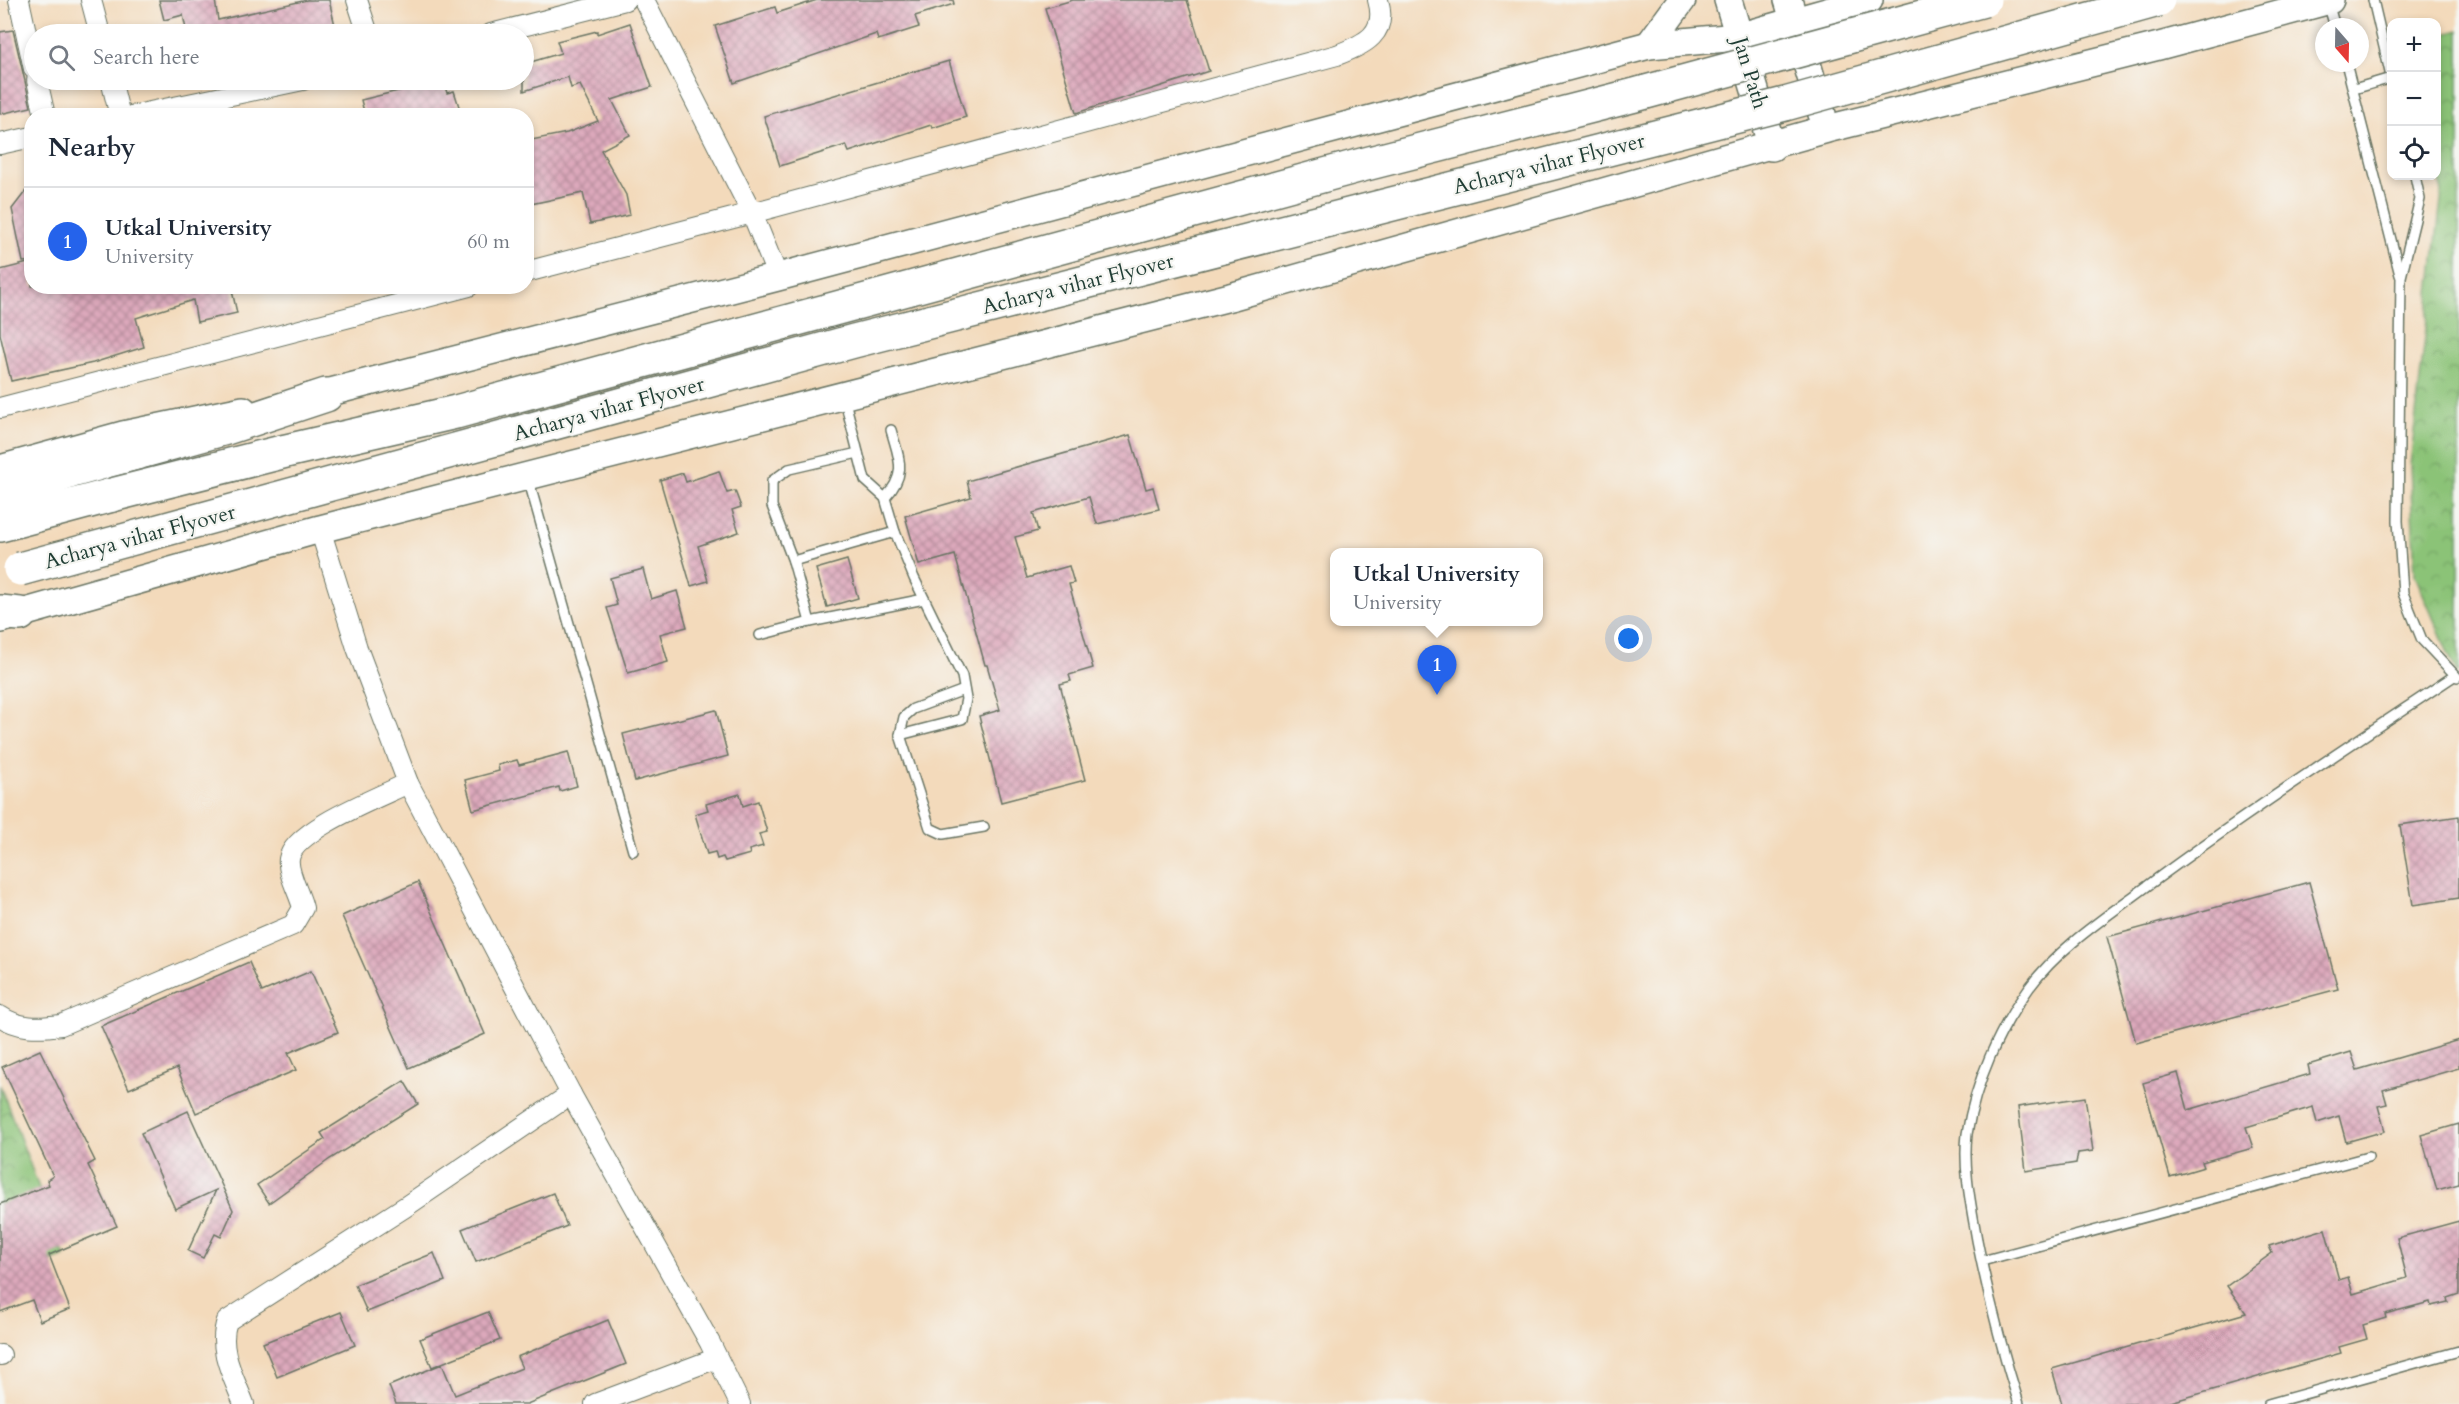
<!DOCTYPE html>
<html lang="en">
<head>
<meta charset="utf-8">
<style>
	:root { --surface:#fff; --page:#f2f2f3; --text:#1f2937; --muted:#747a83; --line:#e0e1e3; --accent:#2563eb }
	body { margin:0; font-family:Cardo,serif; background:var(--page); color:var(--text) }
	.controls { position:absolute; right:18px; top:18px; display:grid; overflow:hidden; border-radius:12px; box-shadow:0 3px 9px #0003 }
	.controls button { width:54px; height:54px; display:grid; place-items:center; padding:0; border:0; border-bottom:2px solid var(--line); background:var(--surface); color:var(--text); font:30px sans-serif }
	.compass { position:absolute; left:2315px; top:18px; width:54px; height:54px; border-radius:50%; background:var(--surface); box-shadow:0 3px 9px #0003; rotate:160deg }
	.you { position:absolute; left:1629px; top:639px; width:21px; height:21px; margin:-15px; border:4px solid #fff; border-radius:50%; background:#1a73e8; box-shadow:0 0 0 9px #1a73e833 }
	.badge { display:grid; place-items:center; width:39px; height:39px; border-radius:50%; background:var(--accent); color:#fff; font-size:20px; font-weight:700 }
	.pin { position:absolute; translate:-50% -50px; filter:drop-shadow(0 2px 3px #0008) }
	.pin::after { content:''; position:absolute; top:32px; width:21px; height:18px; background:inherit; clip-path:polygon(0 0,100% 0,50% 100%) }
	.popup { position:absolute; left:1330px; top:548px; width:213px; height:78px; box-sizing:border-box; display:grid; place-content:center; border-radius:12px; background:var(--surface); filter:drop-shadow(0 2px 4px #0005); font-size:20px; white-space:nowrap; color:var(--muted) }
	.popup b { font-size:22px; color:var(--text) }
	.popup::after { content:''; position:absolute; left:50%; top:100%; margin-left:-12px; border:12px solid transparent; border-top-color:var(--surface) }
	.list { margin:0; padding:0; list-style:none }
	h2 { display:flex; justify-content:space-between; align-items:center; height:78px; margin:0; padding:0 24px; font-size:26px }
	h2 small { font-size:20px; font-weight:400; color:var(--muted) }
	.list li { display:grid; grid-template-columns:39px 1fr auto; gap:18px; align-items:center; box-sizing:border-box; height:108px; padding:0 24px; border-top:2px solid var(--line) }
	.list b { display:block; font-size:22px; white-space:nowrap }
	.list p { margin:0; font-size:20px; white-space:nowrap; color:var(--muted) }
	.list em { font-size:20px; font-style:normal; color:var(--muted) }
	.icon { flex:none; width:33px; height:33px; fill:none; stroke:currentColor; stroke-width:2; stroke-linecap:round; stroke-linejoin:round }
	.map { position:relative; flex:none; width:2459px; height:1404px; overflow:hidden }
	.search { position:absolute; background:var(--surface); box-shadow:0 3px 9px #0003; left:24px; top:24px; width:510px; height:66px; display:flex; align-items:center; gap:15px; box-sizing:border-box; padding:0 21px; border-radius:33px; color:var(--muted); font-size:22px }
	.panel { position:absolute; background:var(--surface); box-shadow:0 3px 9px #0003; left:24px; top:108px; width:510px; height:186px; border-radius:24px }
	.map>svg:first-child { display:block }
	.park { fill:url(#park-crowns); stroke:#558056; stroke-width:1.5 }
	.building { fill:url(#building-cross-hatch) }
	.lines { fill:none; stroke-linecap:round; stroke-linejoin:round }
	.lane-casing { stroke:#697463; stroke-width:12 }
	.street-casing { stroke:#697463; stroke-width:22 }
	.secondary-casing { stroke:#697463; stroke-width:30 }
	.highway-casing { stroke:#697463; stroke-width:36 }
	.lane { stroke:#fff; stroke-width:9 }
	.street { stroke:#fff; stroke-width:20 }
	.secondary { stroke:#fff; stroke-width:27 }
	.highway { stroke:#fff; stroke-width:33 }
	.highway-bridge-casing { stroke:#697463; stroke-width:36; stroke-linecap:butt }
	.highway-bridge { stroke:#fff; stroke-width:33 }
	.labels { text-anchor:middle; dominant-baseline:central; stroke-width:4.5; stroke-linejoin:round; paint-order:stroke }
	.street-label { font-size:21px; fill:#1f3d34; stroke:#f6f6f2 }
</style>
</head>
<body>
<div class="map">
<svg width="2459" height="1404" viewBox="0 0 2459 1404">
	<defs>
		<pattern id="park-crowns" width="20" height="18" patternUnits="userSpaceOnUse" patternTransform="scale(1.5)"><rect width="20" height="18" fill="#8bc377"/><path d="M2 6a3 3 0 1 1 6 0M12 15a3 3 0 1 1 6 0" fill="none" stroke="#71a062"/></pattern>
		<pattern id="building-cross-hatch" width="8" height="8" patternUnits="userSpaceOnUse" patternTransform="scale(1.5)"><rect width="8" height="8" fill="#dda9bc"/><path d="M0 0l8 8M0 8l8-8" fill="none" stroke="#b38b9a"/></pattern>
	</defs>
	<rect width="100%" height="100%" fill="#f6f6f2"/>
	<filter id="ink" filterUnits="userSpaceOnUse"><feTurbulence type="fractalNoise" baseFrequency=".0167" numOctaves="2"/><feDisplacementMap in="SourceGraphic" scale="12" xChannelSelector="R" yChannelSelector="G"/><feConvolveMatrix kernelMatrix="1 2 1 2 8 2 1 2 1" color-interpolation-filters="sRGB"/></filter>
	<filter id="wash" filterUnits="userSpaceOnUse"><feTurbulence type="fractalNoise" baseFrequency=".008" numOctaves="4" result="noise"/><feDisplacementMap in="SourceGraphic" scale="24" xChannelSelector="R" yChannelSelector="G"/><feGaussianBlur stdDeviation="1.35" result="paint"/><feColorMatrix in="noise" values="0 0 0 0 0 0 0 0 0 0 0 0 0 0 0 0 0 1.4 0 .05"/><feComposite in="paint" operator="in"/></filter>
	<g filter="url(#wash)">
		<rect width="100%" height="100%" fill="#f3dabb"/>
		<g class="park">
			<polygon points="2459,30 2459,673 2456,672 2415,575 2410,465 2442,191 2436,174 2437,36"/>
			<polygon points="0,1085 65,1256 0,1280"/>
		</g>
		<g id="blocks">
			<g class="building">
				<polygon points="159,0 215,0 218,20 307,0 329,0 337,34 187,34 183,15 164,20"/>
				<polygon points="817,0 953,0 954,4 915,16 919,27 878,40 876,34 734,83 715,26 775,7 777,13"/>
				<polygon points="1073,0 1187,0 1209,71 1076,113 1045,8"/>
				<polygon points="630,23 652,87 612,100 630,135 601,150 626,195 630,215 590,224 583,193 526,205 526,141 567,133 598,121 580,85 571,88 568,77 524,91 524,64 561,53 557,41 597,31 597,34"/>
				<polygon points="13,30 31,107 0,114 0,32"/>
				<polygon points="949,61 966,117 932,128 931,125 849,152 846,145 780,166 764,116"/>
				<polygon points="443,80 447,93 454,91 462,116 365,116 361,100"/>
				<polygon points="32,183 32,261 23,262 12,209"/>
				<polygon points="32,262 32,286 231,286 237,313 197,322 193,300 136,318 144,347 93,363 11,381 0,334 0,270"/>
				<polygon points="1130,435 1146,489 1153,487 1159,509 1097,524 1089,497 1033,513 1038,531 1015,537 1027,578 1069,566 1074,583 1069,584 1093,668 1069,675 1071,681 1060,684 1085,780 1001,802 979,716 1000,710 987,665 985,665 955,555 919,565 905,516 971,497 967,481"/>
				<polygon points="719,471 727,493 735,491 741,507 732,510 739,532 698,546 708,581 691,586 660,480 683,473 686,482"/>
				<polygon points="847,560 858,598 827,607 816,569"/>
				<polygon points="643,569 651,599 677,591 687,627 660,634 668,662 628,673 607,608 617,605 610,578"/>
				<polygon points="716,710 728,756 635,781 623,734"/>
				<polygon points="568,752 577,786 560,791 559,787 473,810 465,780 499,771 498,765 517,760 519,765"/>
				<polygon points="740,794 743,806 758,801 767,832 759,834 763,846 749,850 750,854 725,861 723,857 717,859 715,852 707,854 695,814 708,810 706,804"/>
				<polygon points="2459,816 2459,898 2413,905 2400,825"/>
				<polygon points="418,882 485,1034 409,1068 342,916"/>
				<polygon points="2309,882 2338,989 2136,1043 2107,937"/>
				<polygon points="249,962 262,992 311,971 338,1032 288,1053 296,1070 196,1113 177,1068 129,1089 101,1026"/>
				<polygon points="2459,1040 2459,1068 2383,1090 2387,1104 2378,1106 2385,1131 2346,1142 2339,1116 2317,1123 2313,1107 2246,1127 2253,1148 2202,1162 2204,1167 2170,1177 2143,1083 2178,1073 2188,1110 2310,1074 2308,1065 2351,1052 2357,1070"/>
				<polygon points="40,1050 95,1161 88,1165 117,1226 49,1255 70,1309 40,1321 32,1300 0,1312 0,1204 49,1185 47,1180 53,1176 2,1067"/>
				<polygon points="404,1081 418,1104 330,1159 269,1203 257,1185 325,1139 321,1133"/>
				<polygon points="2085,1097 2093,1151 2078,1153 2076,1163 2026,1171 2018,1107"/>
				<polygon points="188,1111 233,1210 221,1237 215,1234 203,1258 188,1251 216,1190 175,1209 141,1133"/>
				<polygon points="2459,1124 2459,1184 2437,1190 2421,1135"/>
				<polygon points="553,1193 567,1226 476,1262 462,1229"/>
				<polygon points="2459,1221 2459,1294 2447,1298 2448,1302 2431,1306 2430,1302 2385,1314 2386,1318 2363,1325 2367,1339 2339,1347 2341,1353 2164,1404 2062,1404 2052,1369 2246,1313 2227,1286 2272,1253 2269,1246 2325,1229 2339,1280 2348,1277 2353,1294 2407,1278 2397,1238"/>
				<polygon points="434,1253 445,1281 367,1312 355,1285"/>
				<polygon points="341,1312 355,1345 277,1377 263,1343"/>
				<polygon points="488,1312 500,1340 432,1367 420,1339"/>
				<polygon points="608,1320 626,1364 527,1404 396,1404 389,1386 442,1364 455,1395 522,1368 517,1357"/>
			</g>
		</g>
	</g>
	<g filter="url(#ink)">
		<use href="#blocks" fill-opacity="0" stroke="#697463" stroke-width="1.5"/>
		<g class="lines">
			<defs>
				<g id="lane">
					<polyline points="2373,0 2392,81"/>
					<polyline points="2328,3 2335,27"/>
					<polyline points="2346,63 2400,275"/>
					<polyline points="2354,89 2391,78"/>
					<polyline points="2415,176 2420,199 2401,277 2398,521 2403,593 2422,640 2457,677"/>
					<polyline points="844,397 865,480 885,498 895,532 914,578 962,676 966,699 962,719 900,735"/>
					<polyline points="528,478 633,851"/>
					<path d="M885 498C908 473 899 459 891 430"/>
					<polyline points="793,561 895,532"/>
					<polyline points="810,622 793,561 772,506 772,481 789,469 858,453"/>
					<polyline points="760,635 810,622 924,599"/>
					<polyline points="964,690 913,709 904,717 900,735 930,828 943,834 984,827"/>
					<polyline points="1982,1261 2368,1157"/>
					<path d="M2019 1404C2002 1350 1988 1295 1977 1240 1971 1205 1963 1169 1967 1134 1975 1083 1999 1029 2029 988 2060 946 2109 915 2150 884 2249 811 2352 744 2454 676"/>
					<polyline points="2268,1404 2459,1351"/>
				</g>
				<g id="street">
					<polyline points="19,0 34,69"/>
					<polyline points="91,0 100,34"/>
					<polyline points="357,0 368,34"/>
					<polyline points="491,34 625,0"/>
					<polyline points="37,80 45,116"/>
					<polyline points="111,80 120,116"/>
					<polyline points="131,116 303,80"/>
					<polyline points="0,144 32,137"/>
					<polyline points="526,272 752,213 644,0"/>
					<path d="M778 277 752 213 1337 55C1365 44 1388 34 1378 0"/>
					<polyline points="0,408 469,286"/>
					<polyline points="320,529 357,648 408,783 571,1094 710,1343 740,1404"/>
					<path d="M0 1016C19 1029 39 1028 61 1025L293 925 303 908C300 894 287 873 289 859 293 830 382 796 408 783"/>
					<polyline points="0,1355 1,1355"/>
					<path d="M244 1404C234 1378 217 1349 227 1321L405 1207 571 1094"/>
					<polyline points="595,1404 717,1358"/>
				</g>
				<g id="secondary">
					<polyline points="1728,0 1772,147"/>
					<polyline points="1788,0 1822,114"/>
					<polyline points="1649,45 1682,0"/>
					<polyline points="307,398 778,277 1649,45 1738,37 1869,0"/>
					<polyline points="0,469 123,435 243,410"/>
					<polyline points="1,619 320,529 1230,297 1827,129 2159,46 2330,0"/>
				</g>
				<g id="highway">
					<polyline points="0,497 75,470 226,428 326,395"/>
					<polyline points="0,525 112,495"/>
					<polyline points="0,612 20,614"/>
				</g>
			</defs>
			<use href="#lane" class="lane-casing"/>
			<use href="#street" class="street-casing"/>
			<use href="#secondary" class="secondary-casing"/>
			<use href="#highway" class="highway-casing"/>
			<use href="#lane" class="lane"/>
			<use href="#street" class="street"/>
			<use href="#secondary" class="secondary"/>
			<use href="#highway" class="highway"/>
			<defs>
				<g id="highway-bridge">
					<polyline points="112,495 286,451 456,412 1358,166 1635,95 1984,0"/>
					<polyline points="20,569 854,341 1785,104 2158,0"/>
				</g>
			</defs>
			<use href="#highway-bridge" class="highway-bridge-casing"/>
			<use href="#highway-bridge" class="highway-bridge"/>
		</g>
	</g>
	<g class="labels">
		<g class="street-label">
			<text transform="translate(1750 73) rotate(73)">Jan Path</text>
			<text transform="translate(1549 164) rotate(-14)">Acharya vihar Flyover</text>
			<text transform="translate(1078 284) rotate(-14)">Acharya vihar Flyover</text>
			<text transform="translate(609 409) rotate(-15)">Acharya vihar Flyover</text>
			<text transform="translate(140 537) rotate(-15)">Acharya vihar Flyover</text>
		</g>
	</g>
</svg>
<div class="controls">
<button>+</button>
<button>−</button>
<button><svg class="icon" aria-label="locate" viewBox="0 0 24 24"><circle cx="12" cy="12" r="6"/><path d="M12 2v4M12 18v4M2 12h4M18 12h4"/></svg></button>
</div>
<svg class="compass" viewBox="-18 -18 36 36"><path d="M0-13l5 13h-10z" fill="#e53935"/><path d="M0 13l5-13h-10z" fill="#747a83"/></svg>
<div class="you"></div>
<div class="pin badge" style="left:1437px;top:695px">1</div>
<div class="popup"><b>Utkal University</b>University</div>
<div class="search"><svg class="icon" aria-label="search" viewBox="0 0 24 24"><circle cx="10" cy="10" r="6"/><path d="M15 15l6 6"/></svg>Search here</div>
<section class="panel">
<h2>Nearby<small></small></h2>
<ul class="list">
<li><span class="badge">1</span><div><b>Utkal University</b><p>University</p></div><em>60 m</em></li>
</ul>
</section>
</div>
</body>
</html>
